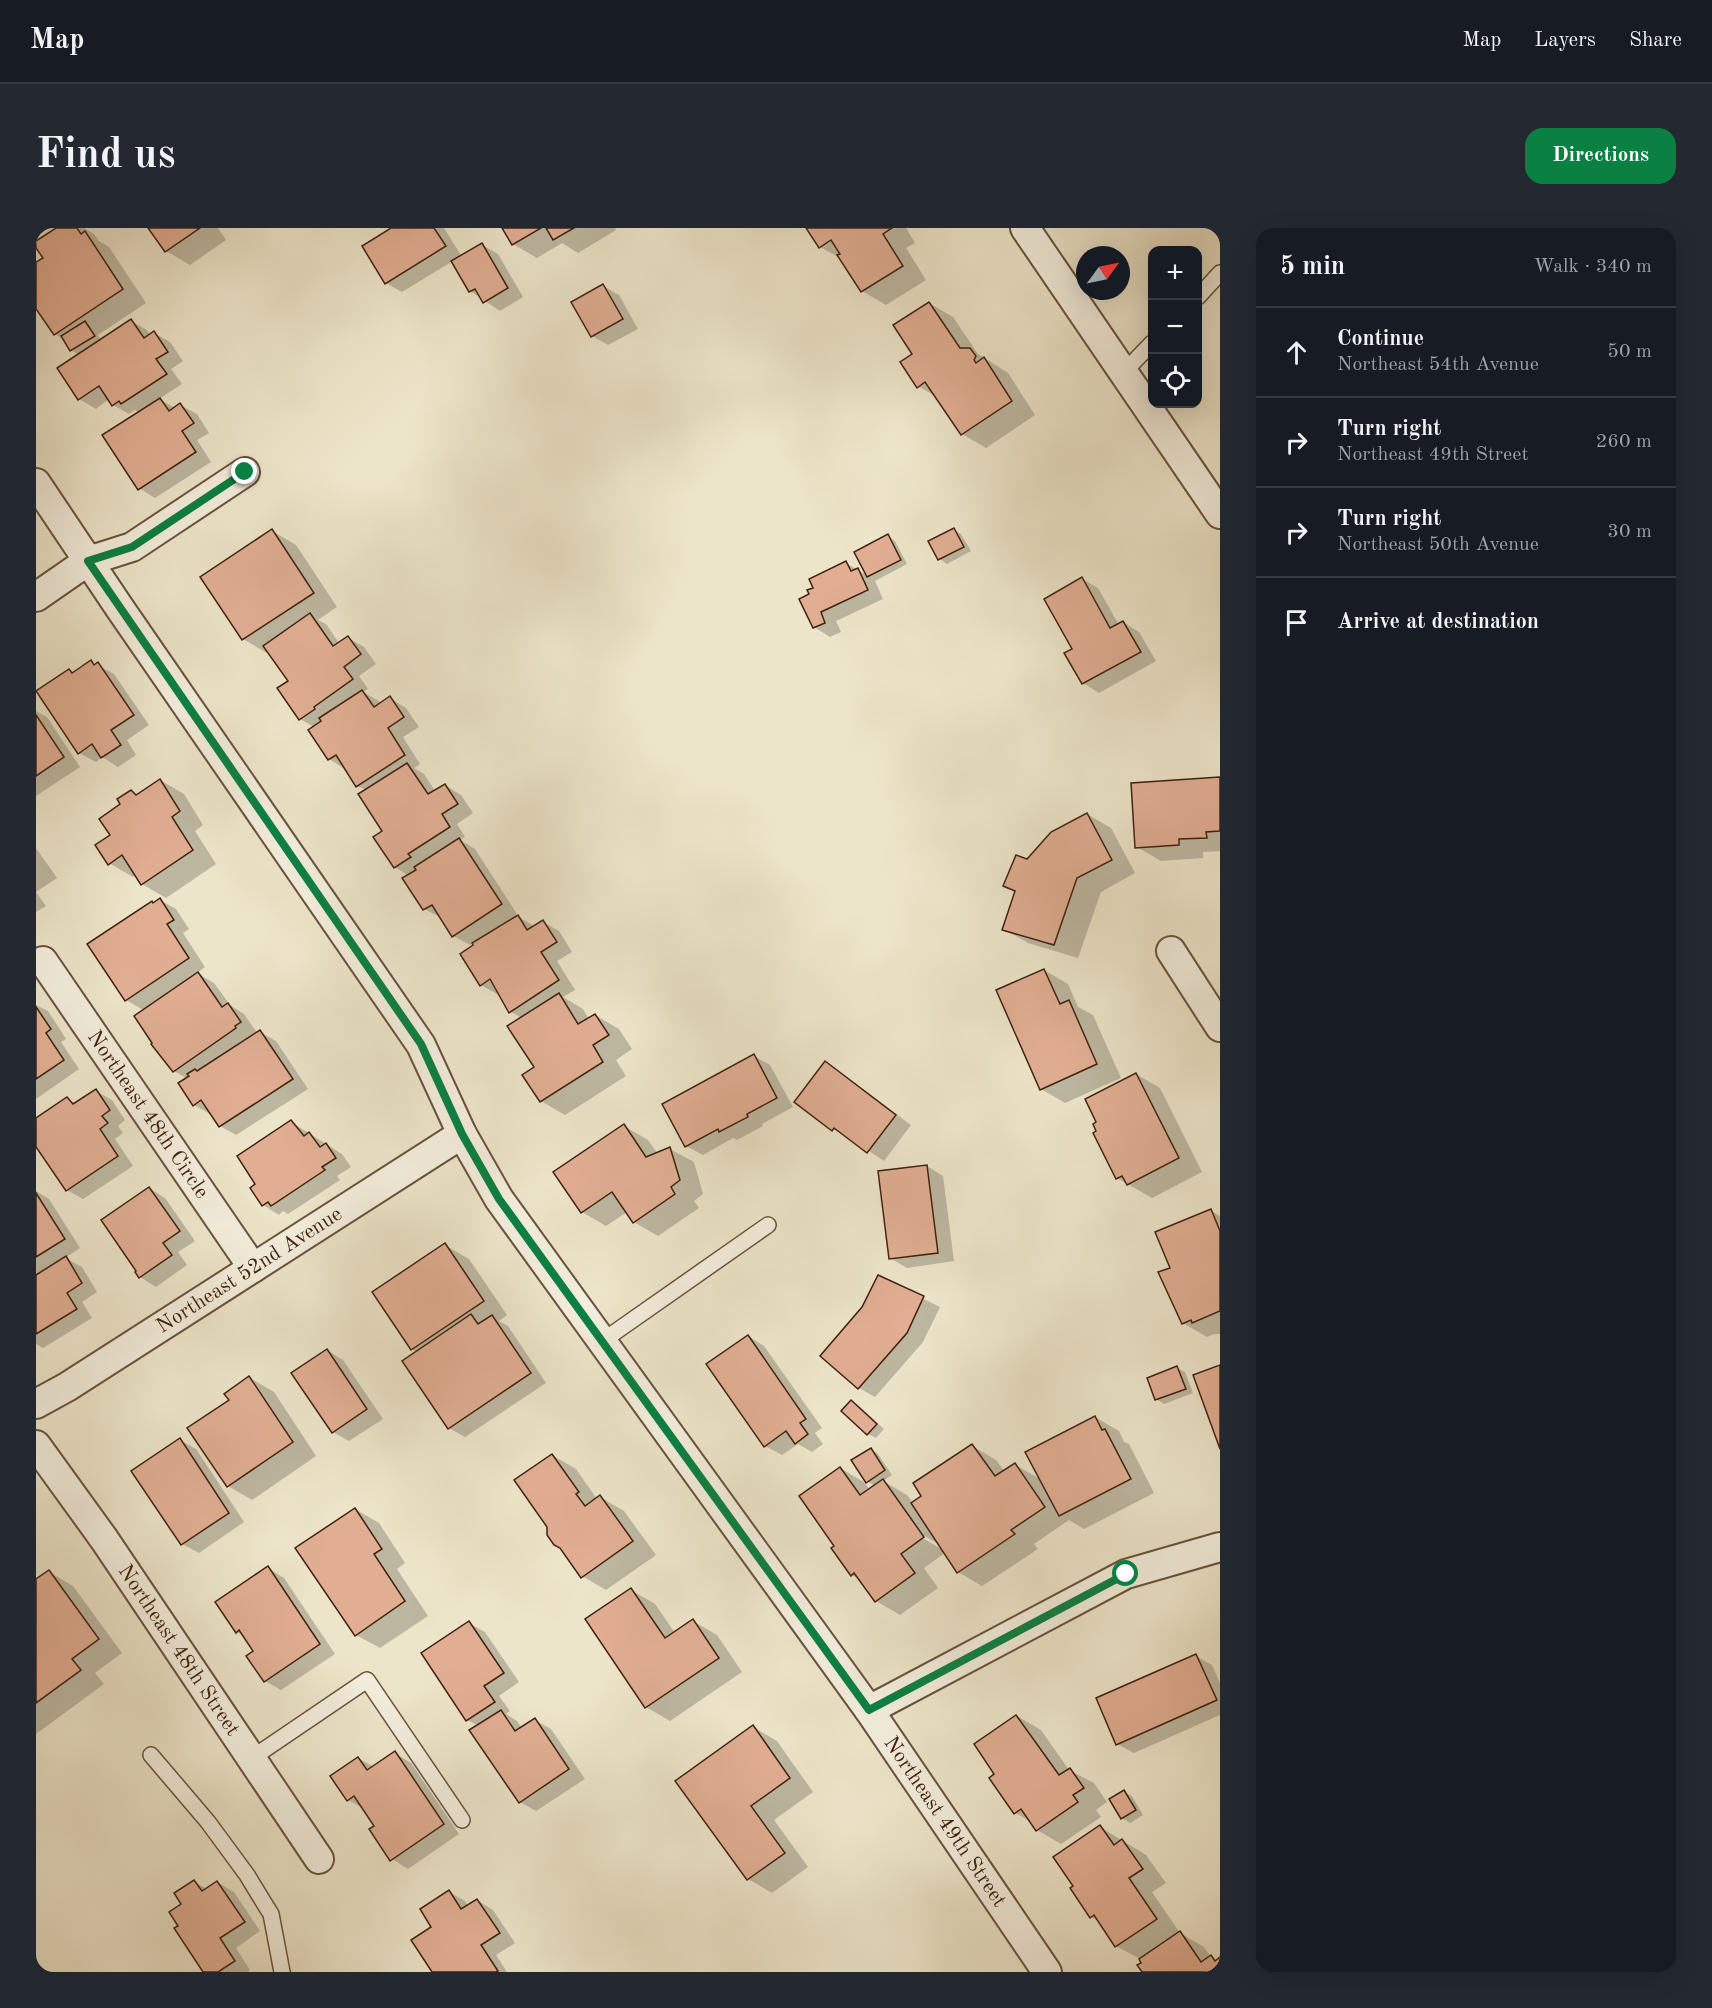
<!DOCTYPE html>
<html lang="en">
<head>
<meta charset="utf-8">
<style>
	:root { --surface:#171b24; --page:#242831; --text:#f1f3f6; --muted:#9ea1a6; --line:#363941; --accent:#0b8043 }
	body { margin:0; font-family:"Old Standard TT",serif; background:var(--page); color:var(--text) }
	.controls { position:absolute; right:18px; top:18px; display:grid; overflow:hidden; border-radius:12px; box-shadow:0 6px 24px #0002 }
	.controls button { width:54px; height:54px; display:grid; place-items:center; padding:0; border:0; border-bottom:2px solid var(--line); background:var(--surface); color:var(--text); font:30px sans-serif }
	.compass { position:absolute; left:1040px; top:18px; width:54px; height:54px; border-radius:50%; background:var(--surface); box-shadow:0 6px 24px #0002; rotate:57deg }
	.stop { position:absolute; width:18px; height:18px; margin:-14px; border:4px solid #0b8043; border-radius:50%; background:#fff }
	.stop.end { background:#0b8043; border-color:#fff; box-shadow:0 2px 6px #0008 }
	.list { margin:0; padding:0; list-style:none }
	h2 { display:flex; justify-content:space-between; align-items:center; height:78px; margin:0; padding:0 24px; font-size:26px }
	h2 small { font-size:20px; font-weight:400; color:var(--muted) }
	.list li { display:grid; grid-template-columns:39px 1fr auto; gap:18px; align-items:center; box-sizing:border-box; height:90px; padding:0 24px; border-top:2px solid var(--line) }
	.list b { display:block; font-size:22px; white-space:nowrap }
	.list p { margin:0; font-size:20px; white-space:nowrap; color:var(--muted) }
	.list em { font-size:20px; font-style:normal; color:var(--muted) }
	.icon { flex:none; width:33px; height:33px; fill:none; stroke:currentColor; stroke-width:2; stroke-linecap:round; stroke-linejoin:round }
	.map { position:relative; flex:none; width:1184px; height:1744px; overflow:hidden; border-radius:18px }
	header { display:flex; align-items:center; gap:36px; box-sizing:border-box; height:84px; padding:0 30px; background:var(--surface); border-bottom:2px solid var(--line) }
	header strong { font-size:28px }
	nav { display:flex; gap:33px; margin-inline-start:auto; font-size:21px }
	.intro { display:flex; align-items:center; justify-content:space-between; box-sizing:border-box; height:144px; padding:0 36px }
	h1 { margin:0; font-size:42px }
	.button { padding:15px 27px; border-radius:18px; background:var(--accent); color:#fff; font-size:21px; font-weight:700 }
	main { display:flex; gap:36px; padding:0 36px }
	aside { flex:1; background:var(--surface); border-radius:18px; box-shadow:0 6px 24px #0002 }
	.map>svg:first-child { display:block }
	.shadow { fill:#0003; fill-rule:evenodd }
	.building { fill:#e1ae93; stroke:#3f210e; stroke-width:1.5 }
	.lines { fill:none; stroke-linecap:round; stroke-linejoin:round }
	.service-casing { stroke:#6a523d; stroke-width:18 }
	.minor-casing { stroke:#6a523d; stroke-width:32 }
	.service { stroke:#f3eedd; stroke-width:15 }
	.minor { stroke:#f3eedd; stroke-width:28 }
	.route { stroke:#0b8043; stroke-width:8 }
	.labels { text-anchor:middle; dominant-baseline:central; stroke-width:6; stroke-linejoin:round; paint-order:stroke }
	.street-label { font-size:21px; fill:#3f210e; stroke:#f3eedd }
</style>
</head>
<body>
<header>
<strong>Map</strong>
<nav><a>Map</a><a>Layers</a><a>Share</a></nav>
</header>
<div class="intro"><h1>Find us</h1><a class="button">Directions</a></div>
<main>
<div class="map">
<svg width="1184" height="1744" viewBox="0 0 1184 1744">
	<rect width="100%" height="100%" fill="#ede5ca"/>
	<filter id="stains"><feTurbulence type="fractalNoise" baseFrequency=".00333" numOctaves="4"/><feColorMatrix values="0 0 0 0 .2 0 0 0 0 .09 0 0 0 0 .02 0 0 0 .5 -.17"/></filter>
	<radialGradient id="worn" r=".72"><stop offset=".6" stop-color="#630" stop-opacity="0"/><stop offset="1" stop-color="#630" stop-opacity=".3"/></radialGradient>
	<g class="shadow">
		<polygon points="22,0 48,0 58,6 63,13 73,19 110,75 62,107 65,112 95,93 111,102 114,107 118,105 134,114 147,133 135,141 146,156 123,171 139,180 144,177 161,186 173,205 161,212 175,234 119,270 103,260 103,185 99,182 93,186 77,177 73,171 60,181 43,171 23,140 43,127 35,122 29,112 19,106 0,78 0,36 9,30 0,15"/>
		<polygon points="114,0 182,0 190,12 154,37 130,23"/>
		<polygon points="357,0 408,0 426,29 446,17 462,26 487,69 464,83 434,63 417,33 366,64 350,55"/>
		<polygon points="467,0 579,0 580,2 542,25 526,15 501,30 477,16"/>
		<polygon points="772,0 870,0 879,15 870,20 890,52 850,77 826,63 806,31 784,19"/>
		<polygon points="567,58 583,67 602,101 572,117 556,108"/>
		<polygon points="893,75 917,89 942,126 972,145 999,187 950,220 926,206 901,169 882,158 879,126"/>
		<polygon points="918,302 925,306 935,323 911,336 904,331"/>
		<polygon points="236,303 260,317 301,379 282,392 290,396 303,415 312,410 328,419 340,436 323,448 332,461 327,464 343,473 345,476 354,470 370,480 383,499 367,509 384,536 378,540 388,546 399,563 409,557 425,567 437,585 421,596 429,609 424,612 439,621 481,686 479,687 498,698 507,694 523,703 536,724 521,733 539,762 527,769 547,781 553,791 559,787 583,801 596,821 580,832 590,848 529,887 505,873 500,840 486,790 475,784 463,765 461,766 445,757 437,714 434,717 417,708 406,690 388,681 373,648 359,639 348,604 330,562 321,558 309,541 293,531 278,499 264,491 254,453 233,424 231,425 207,411"/>
		<polygon points="852,308 859,313 871,336 839,353 847,371 800,393 805,404 794,409 778,399 775,367 810,335 832,348"/>
		<polygon points="1046,351 1062,360 1083,397 1087,394 1103,404 1120,433 1063,465 1047,455"/>
		<polygon points="55,434 78,446 113,497 91,512 100,527 82,539 66,529 60,534 43,525 33,443 38,445"/>
		<polygon points="0,483 11,489 44,539 0,568"/>
		<polygon points="1184,551 1184,623 1167,624 1167,630 1125,633 1101,619"/>
		<polygon points="124,552 148,566 167,597 159,603 180,636 130,670 106,656 100,647 97,649 73,635 76,607 95,563 102,568"/>
		<polygon points="1051,586 1075,600 1099,645 1065,664 1042,730 992,715 968,701 980,664 969,658 992,633"/>
		<polygon points="0,620 21,650 0,664 10,678 0,684"/>
		<polygon points="124,672 140,681 153,701 147,705 169,739 161,745 178,755 194,777 208,786 222,806 224,804 240,813 272,861 200,907 184,898 175,885 174,886 158,877 152,851 138,843 109,783 90,772 118,676"/>
		<polygon points="1008,742 1032,756 1042,779 1057,787 1085,850 1029,875 1005,861"/>
		<polygon points="0,777 12,783 30,811 25,814 43,841 0,871"/>
		<polygon points="718,828 734,837 757,879 726,896 727,898 701,912 697,910 667,927 650,918"/>
		<polygon points="789,835 805,845 875,897 848,933 813,910 797,901"/>
		<polygon points="1100,846 1124,860 1166,944 1116,970 1081,950"/>
		<polygon points="60,863 76,872 89,892 82,898 87,905 79,911 97,938 47,971 31,962 0,916 0,892 31,871 40,876"/>
		<polygon points="255,894 306,926 315,939 301,948 304,952 252,986 247,983 243,987 227,977"/>
		<polygon points="588,898 612,912 622,926 634,921 658,934 667,966 658,973 663,980 622,1008 598,994 591,984 570,998 546,984 519,945"/>
		<polygon points="891,938 907,948 918,1033 871,1040 854,1030"/>
		<polygon points="113,960 129,970 159,1013 142,1024 151,1037 120,1059 104,1049"/>
		<polygon points="0,963 13,971 44,1020 29,1030 46,1039 61,1064 46,1074 56,1090 7,1120 0,1116"/>
		<polygon points="1175,983 1184,988 1184,1106 1178,1106 1171,1109 1147,1095 1136,1041"/>
		<polygon points="409,1017 433,1031 471,1087 463,1093 472,1098 510,1155 429,1209 413,1200 381,1124 376,1121"/>
		<polygon points="843,1049 904,1079 887,1114 839,1169 823,1160 786,1128 828,1080"/>
		<polygon points="712,1108 728,1118 786,1200 779,1205 787,1216 776,1224 762,1216 746,1227 729,1218"/>
		<polygon points="291,1122 307,1132 347,1191 313,1213 297,1204"/>
		<polygon points="1141,1140 1149,1144 1157,1165 1128,1176 1120,1171"/>
		<polygon points="214,1150 238,1164 280,1228 216,1272 192,1258 195,1173"/>
		<polygon points="815,1174 823,1178 848,1201 840,1210 832,1206"/>
		<path d="M1059 1189 1083 1203 1088 1214 1093 1216 1118 1265 1048 1301 1033 1292 998 1316 1002 1321 946 1358 922 1344 909 1325 888 1340 902 1360 864 1387 840 1373 825 1352 816 1347 800 1318 804 1240 828 1254 834 1262 839 1258 831 1253 835 1221 842 1226 856 1247 847 1253 871 1267 877 1275 887 1268 936 1218 960 1232 969 1244 979 1237 1006 1252ZM882 1304 904 1317V1320L881 1307Z"/>
		<polygon points="144,1212 160,1221 208,1294 163,1325 146,1316 97,1244"/>
		<polygon points="516,1227 540,1241 561,1271 564,1269 588,1283 620,1327 570,1362 546,1348"/>
		<polygon points="319,1281 343,1295 369,1335 361,1341 392,1388 344,1420 320,1407"/>
		<polygon points="232,1340 248,1350 299,1426 245,1462 229,1453 219,1424 208,1408 201,1404"/>
		<polygon points="13,1344 37,1358 86,1425 59,1445 68,1456 0,1506 0,1353"/>
		<polygon points="595,1362 619,1376 639,1405 657,1393 681,1407 706,1444 634,1493 610,1479"/>
		<polygon points="433,1395 449,1404 483,1454 463,1468 474,1483 470,1486 481,1493 486,1500 499,1492 515,1501 549,1551 500,1583 484,1574 443,1498 431,1492"/>
		<polygon points="1160,1428 1176,1437 1184,1455 1184,1487 1098,1525 1081,1516"/>
		<polygon points="981,1488 1005,1502 1033,1542 1058,1555 1071,1574 1060,1582 1065,1589 1025,1616 1001,1602 996,1594 979,1585"/>
		<polygon points="717,1499 741,1513 777,1564 738,1592 772,1639 736,1665 712,1651"/>
		<polygon points="359,1525 375,1535 423,1606 372,1641 356,1631 341,1598 328,1581 312,1572 322,1530 338,1539"/>
		<polygon points="1088,1564 1096,1568 1107,1587 1094,1595 1086,1590"/>
		<polygon points="1064,1599 1110,1627 1130,1655 1116,1664 1144,1705 1168,1719 1174,1728 1182,1733 1184,1744 1107,1744 1106,1732 1080,1718 1065,1694 1055,1689"/>
		<polygon points="158,1654 171,1661 181,1654 198,1664 224,1703 200,1720 214,1742 212,1744 169,1744 147,1677"/>
		<polygon points="413,1664 429,1673 432,1678 441,1672 457,1682 479,1715 460,1727 471,1744 398,1744 397,1699"/>
	</g>
	<g class="building">
		<polygon points="20,0 41,0 45,6 49,3 87,61 18,107 0,81 0,34 7,30 0,20 0,13"/>
		<polygon points="112,0 164,0 129,24"/>
		<polygon points="355,0 398,0 410,18 349,56 326,18"/>
		<polygon points="466,0 505,0 476,17"/>
		<polygon points="510,0 538,0 517,12"/>
		<polygon points="770,0 856,0 847,6 867,38 825,64 801,27 804,26 795,12 783,20"/>
		<polygon points="446,15 472,60 447,75 439,61 433,64 415,33"/>
		<polygon points="567,56 587,91 555,109 535,74"/>
		<polygon points="893,74 924,120 934,120 940,128 938,132 940,135 948,129 976,173 925,207 889,154 881,160 864,134 876,126 857,97"/>
		<polygon points="95,91 108,110 118,103 132,124 120,131 131,146 85,176 83,173 76,178 63,158 42,172 21,140"/>
		<polygon points="49,93 59,108 34,123 25,108"/>
		<polygon points="124,170 133,183 144,175 158,195 146,203 160,224 102,262 66,207"/>
		<polygon points="918,300 928,319 902,332 892,313"/>
		<polygon points="236,301 278,365 206,412 164,349"/>
		<polygon points="852,306 865,332 831,349 818,324"/>
		<polygon points="810,333 815,343 822,340 832,362 785,384 789,395 777,400 763,371 773,366 771,362 777,360 773,351"/>
		<polygon points="1046,349 1074,400 1087,393 1105,424 1046,456 1028,425 1036,421 1008,371"/>
		<polygon points="274,385 297,418 312,408 325,426 308,439 317,451 278,479 279,481 263,492 241,460 252,453 227,418"/>
		<polygon points="55,432 58,437 62,434 98,487 75,502 85,517 65,530 56,516 42,526 0,463 33,441 36,445"/>
		<polygon points="326,462 338,479 354,468 368,489 352,500 369,527 320,559 300,527 292,532 272,502 285,493 283,490"/>
		<polygon points="0,487 28,529 0,548"/>
		<polygon points="371,535 392,566 409,556 422,576 406,586 414,599 372,626 375,629 358,640 337,609 346,603 322,566"/>
		<polygon points="1184,549 1184,603 1170,604 1171,610 1143,611 1143,617 1099,620 1095,555"/>
		<polygon points="124,551 144,583 136,589 157,622 105,657 86,627 72,637 59,617 74,607 63,591 84,576 81,571 95,562 100,567"/>
		<polygon points="1051,585 1076,632 1041,650 1018,717 966,702 979,663 967,658 980,627 991,631 1015,604"/>
		<polygon points="423,610 466,676 416,709 396,677 387,682 366,650 380,642 378,639"/>
		<polygon points="124,670 138,692 131,696 153,730 89,773 51,716 116,673 117,675"/>
		<polygon points="482,687 491,702 507,692 521,714 505,724 523,752 473,785 454,751 444,758 424,726 437,717 436,715"/>
		<polygon points="1008,741 1024,776 1033,772 1061,836 1004,862 960,762"/>
		<polygon points="162,744 186,779 192,775 205,794 199,798 200,800 137,844 115,816 116,815 98,788"/>
		<polygon points="523,765 542,796 559,786 573,807 557,817 567,834 504,874 486,847 498,839 471,798"/>
		<polygon points="0,779 15,801 10,805 28,832 0,851"/>
		<polygon points="224,802 257,851 183,899 165,872 157,878 142,855 153,848 151,846 159,841 161,843"/>
		<polygon points="718,826 741,870 711,886 712,889 683,904 682,901 649,919 626,876"/>
		<polygon points="789,833 860,887 831,925 798,900 796,903 758,874"/>
		<polygon points="1100,845 1143,930 1091,957 1086,948 1080,951 1057,905 1060,903 1057,896 1060,894 1049,871"/>
		<polygon points="60,861 74,882 66,888 72,895 64,901 82,928 30,963 0,919 0,890 31,869 37,876"/>
		<polygon points="255,892 268,908 273,904 284,919 290,915 300,930 286,939 289,942 235,978 232,974 226,978 214,960 219,956 201,928"/>
		<polygon points="588,896 610,929 634,919 644,952 635,959 639,966 597,995 576,964 545,985 517,944"/>
		<polygon points="891,937 902,1025 853,1031 842,943"/>
		<polygon points="113,959 144,1003 127,1015 136,1027 103,1050 99,1044 100,1043 65,992"/>
		<polygon points="0,965 29,1011 0,1029"/>
		<polygon points="1175,981 1184,1003 1184,1083 1156,1095 1155,1092 1146,1096 1122,1044 1134,1040 1119,1004"/>
		<polygon points="409,1015 448,1073 375,1122 336,1064"/>
		<polygon points="30,1028 46,1055 31,1065 41,1081 0,1106 0,1047"/>
		<polygon points="842,1047 888,1068 871,1105 822,1161 784,1128 826,1079"/>
		<polygon points="435,1086 442,1096 456,1087 495,1145 412,1201 366,1133"/>
		<polygon points="712,1107 770,1191 764,1195 772,1206 759,1216 750,1203 728,1219 670,1136"/>
		<polygon points="291,1121 331,1181 296,1205 255,1145"/>
		<polygon points="1184,1137 1184,1221 1157,1147"/>
		<polygon points="1141,1138 1150,1161 1119,1172 1111,1150"/>
		<polygon points="213,1148 257,1214 191,1259 151,1200 193,1172 188,1166"/>
		<polygon points="815,1172 841,1196 831,1207 805,1183"/>
		<polygon points="1059,1188 1066,1202 1069,1201 1095,1251 1023,1288 989,1224"/>
		<polygon points="144,1210 193,1285 145,1317 95,1243"/>
		<polygon points="936,1216 959,1248 979,1235 1009,1279 975,1302 979,1306 921,1345 875,1275 885,1268 877,1255"/>
		<polygon points="835,1220 849,1242 830,1255 815,1232"/>
		<polygon points="516,1226 543,1264 540,1266 549,1278 564,1267 597,1313 545,1350 524,1320 518,1317 511,1307 511,1299 478,1252"/>
		<polygon points="804,1239 824,1267 847,1251 888,1309 865,1326 879,1345 839,1374 818,1345 815,1348 795,1320 798,1318 763,1268"/>
		<polygon points="319,1280 346,1321 338,1326 369,1373 319,1408 259,1320"/>
		<polygon points="232,1338 284,1416 228,1454 210,1428 217,1423 203,1402 200,1405 179,1374"/>
		<polygon points="13,1342 63,1411 36,1431 45,1442 0,1475 0,1351"/>
		<polygon points="595,1360 629,1410 657,1391 683,1430 609,1480 549,1391"/>
		<polygon points="433,1393 468,1445 448,1458 459,1474 430,1493 385,1425"/>
		<polygon points="1160,1426 1181,1472 1080,1517 1060,1470"/>
		<polygon points="465,1482 479,1503 499,1490 533,1541 483,1575 433,1502"/>
		<polygon points="980,1487 1023,1547 1034,1540 1048,1560 1037,1567 1042,1574 1000,1603 985,1581 978,1586 953,1550 958,1546 938,1516"/>
		<polygon points="717,1497 754,1550 715,1578 749,1625 711,1652 639,1553"/>
		<polygon points="359,1523 408,1596 354,1633 333,1601 338,1598 318,1568 311,1573 294,1548 322,1529 331,1542"/>
		<polygon points="1088,1562 1100,1582 1085,1591 1073,1571"/>
		<polygon points="1064,1597 1078,1617 1086,1611 1107,1641 1093,1650 1121,1691 1079,1719 1058,1687 1054,1690 1034,1660 1037,1658 1017,1629"/>
		<polygon points="158,1652 166,1663 181,1653 209,1694 184,1710 199,1733 182,1744 167,1744 138,1700 142,1698 133,1684 145,1676 138,1665"/>
		<polygon points="413,1662 425,1681 441,1671 464,1705 445,1717 462,1743 460,1744 396,1744 375,1712 395,1699 384,1681"/>
		<polygon points="1144,1703 1165,1734 1175,1727 1179,1733 1184,1729 1184,1744 1106,1744 1101,1737 1105,1735 1103,1731"/>
	</g>
	<g class="lines">
		<defs>
			<g id="service">
				<polyline points="1162,69 1184,45"/>
				<polyline points="1088,144 1116,115"/>
				<polyline points="565,1114 732,997"/>
				<polyline points="115,1527 172,1594 211,1647 228,1675 235,1686 246,1744"/>
				<polyline points="216,1530 331,1452 426,1592"/>
			</g>
			<g id="minor">
				<polyline points="989,0 1184,286"/>
				<path id="s1" d="M0 255 83 379 385 817 426 906 463 971 833 1482 1011 1744"/>
				<polyline points="0,369 52,333 96,319 209,244"/>
				<polyline points="1135,723 1184,799"/>
				<path id="s2" d="M7 733 217 1040"/>
				<path id="s3" d="M0 1176 31 1159 426 906"/>
				<path id="s4" d="M0 1217 68 1311 283 1631"/>
				<polyline points="833,1482 1090,1346 1184,1319"/>
			</g>
		</defs>
		<use href="#service" class="service-casing"/>
		<use href="#minor" class="minor-casing"/>
		<use href="#service" class="service"/>
		<use href="#minor" class="minor"/>
	</g>
	<g class="lines">
		<polyline class="route" points="209,244 96,319 52,333 385,816 426,906 463,971 833,1482 1090,1346"/>
	</g>
	<g class="labels">
		<g class="street-label">
			<text stroke="none"><textPath href="#s2" startOffset="186">Northeast 48th Circle</textPath></text>
			<text stroke="none"><textPath href="#s3" startOffset="252">Northeast 52nd Avenue</textPath></text>
			<text stroke="none"><textPath href="#s4" startOffset="250">Northeast 48th Street</textPath></text>
			<text stroke="none"><textPath href="#s1" startOffset="1620">Northeast 49th Street</textPath></text>
		</g>
	</g>
	<rect width="100%" height="100%" filter="url(#stains)"/>
	<rect width="100%" height="100%" fill="url(#worn)"/>
</svg>
<div class="controls">
<button>+</button>
<button>−</button>
<button><svg class="icon" aria-label="locate" viewBox="0 0 24 24"><circle cx="12" cy="12" r="6"/><path d="M12 2v4M12 18v4M2 12h4M18 12h4"/></svg></button>
</div>
<svg class="compass" viewBox="-18 -18 36 36"><path d="M0-13l5 13h-10z" fill="#e53935"/><path d="M0 13l5-13h-10z" fill="#9ea1a6"/></svg>
<div class="stop" style="left:1090px;top:1346px"></div>
<div class="stop end" style="left:209px;top:244px"></div>
</div>
<aside>
<h2>5 min<small>Walk · 340 m</small></h2>
<ul class="list">
<li><svg class="icon" aria-label="ahead" viewBox="0 0 24 24"><path d="M12 20V5M6 11l6-6 6 6"/></svg><div><b>Continue</b><p>Northeast 54th Avenue</p></div><em>50 m</em></li>
<li><svg class="icon" aria-label="right" viewBox="0 0 24 24"><path d="M7 20v-9h11M14 6l5 5-5 5"/></svg><div><b>Turn right</b><p>Northeast 49th Street</p></div><em>260 m</em></li>
<li><svg class="icon" aria-label="right" viewBox="0 0 24 24"><path d="M7 20v-9h11M14 6l5 5-5 5"/></svg><div><b>Turn right</b><p>Northeast 50th Avenue</p></div><em>30 m</em></li>
<li><svg class="icon" aria-label="arrive" viewBox="0 0 24 24"><path d="M6 21V4h12l-3 4 3 4H6"/></svg><div><b>Arrive at destination</b></div></li>
</ul>
</aside>
</main>
</body>
</html>
